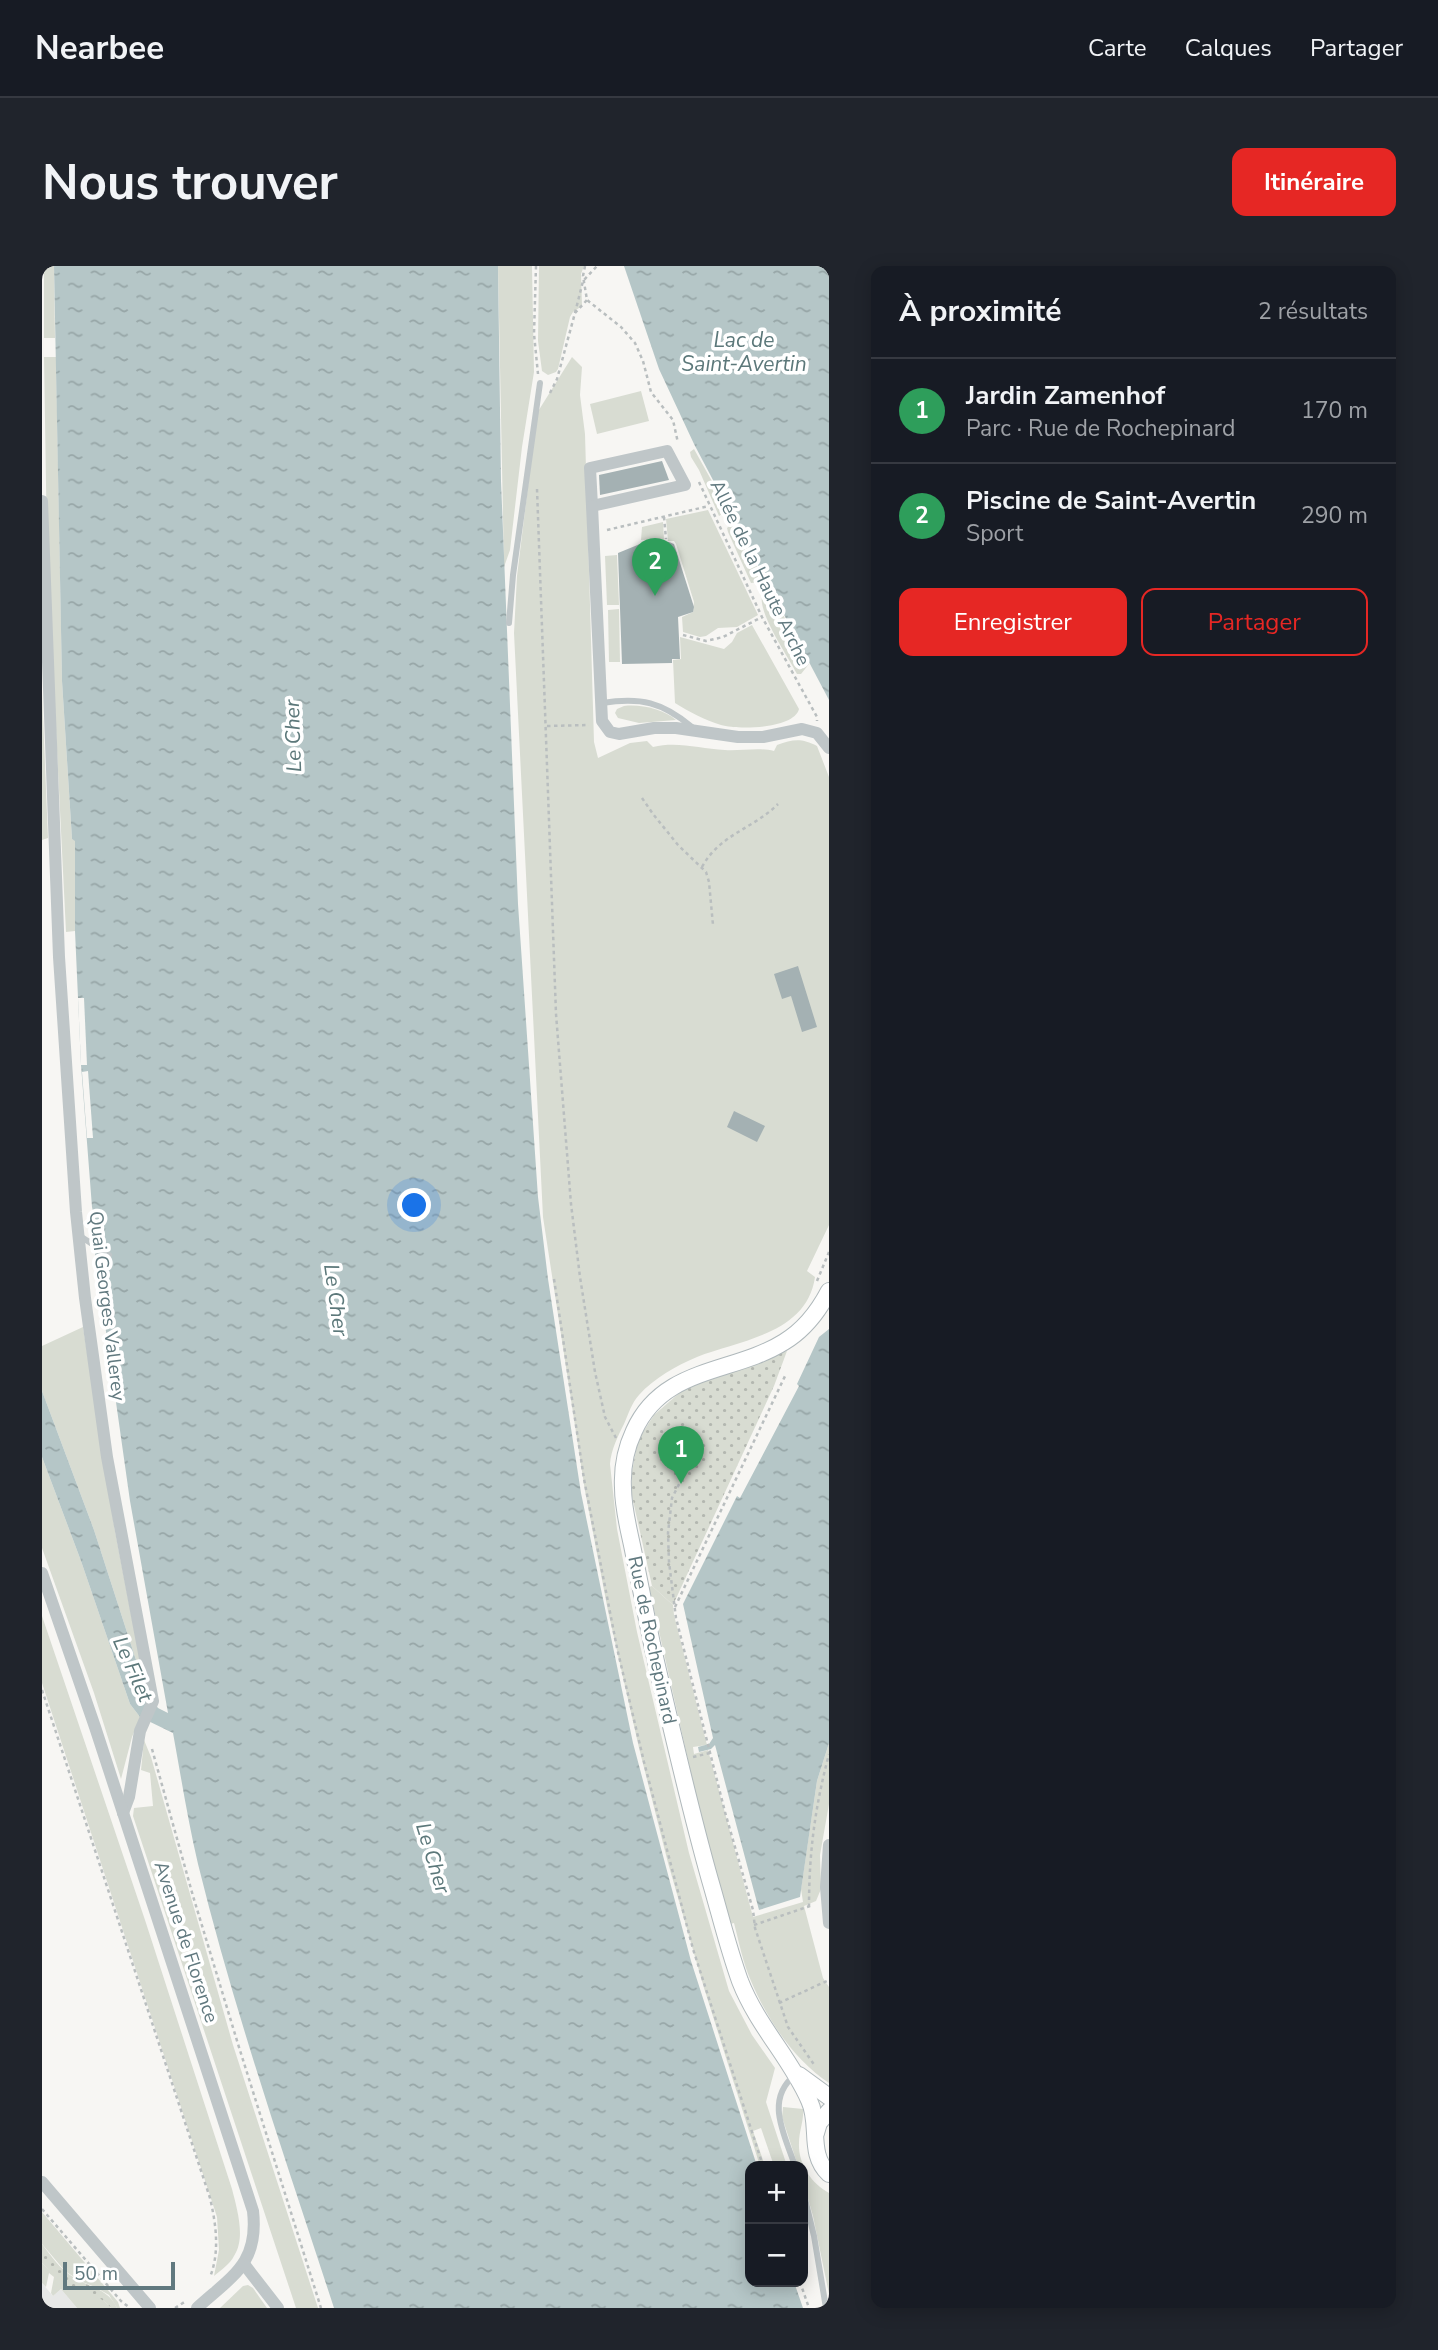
<!DOCTYPE html>
<html lang="fr">
<head>
<meta charset="utf-8">
<style>
	:root { --surface:#171b24; --page:#20242c; --text:#f1f3f6; --muted:#9ea1a6; --line:#363941; --accent:#e62724 }
	body { margin:0; font-family:"Nunito Sans",sans-serif; background:var(--page); color:var(--text) }
	.controls { position:absolute; right:21px; bottom:21px; display:grid; overflow:hidden; border-radius:14px; box-shadow:0 4px 18px #0003 }
	.controls button { width:63px; height:63px; display:grid; place-items:center; padding:0; border:0; border-bottom:2px solid var(--line); background:var(--surface); color:var(--text); font:35px sans-serif }
	.scale { position:absolute; left:21px; bottom:18px; width:112px; box-sizing:border-box; padding-left:7px; border:4px solid #61797f; border-top:0; font-size:19px; line-height:24px; white-space:nowrap; color:#61797f; -webkit-text-stroke:5px #fff; paint-order:stroke }
	.you { position:absolute; left:373px; top:940px; width:24px; height:24px; margin:-18px; border:5px solid #fff; border-radius:50%; background:#1a73e8; box-shadow:0 0 0 10px #1a73e833 }
	.badge { display:grid; place-items:center; width:46px; height:46px; border-radius:50%; background:var(--accent); color:#fff; font-size:23px; font-weight:700 }
	.pin { position:absolute; translate:-50% -58px; filter:drop-shadow(0 2px 4px #0008) }
	.pin::after { content:''; position:absolute; top:37px; width:24px; height:21px; background:inherit; clip-path:polygon(0 0,100% 0,50% 100%) }
	.list { margin:0; padding:0; list-style:none }
	h2 { display:flex; justify-content:space-between; align-items:center; height:91px; margin:0; padding:0 28px; font-size:30px }
	h2 small { font-size:23px; font-weight:400; color:var(--muted) }
	.list li { display:grid; grid-template-columns:46px 1fr auto; gap:21px; align-items:center; box-sizing:border-box; height:105px; padding:0 28px; border-top:2px solid var(--line) }
	.list b { display:block; font-size:26px; white-space:nowrap }
	.list p { margin:0; font-size:23px; white-space:nowrap; color:var(--muted) }
	.list em { font-size:23px; font-style:normal; color:var(--muted) }
	.actions { display:flex; gap:14px; padding:21px 28px }
	.actions a { flex:1; padding:16px 0; border:2px solid var(--accent); border-radius:14px; text-align:center; font-size:24px; color:var(--accent) }
	.actions .main { background:var(--accent); color:#fff }
	.map { position:relative; flex:none; width:787px; height:2042px; overflow:hidden; border-radius:14px }
	header { display:flex; align-items:center; gap:42px; box-sizing:border-box; height:98px; padding:0 35px; background:var(--surface); border-bottom:2px solid var(--line) }
	header strong { font-size:33px }
	nav { display:flex; gap:38px; margin-inline-start:auto; font-size:24px }
	.intro { display:flex; align-items:center; justify-content:space-between; box-sizing:border-box; height:168px; padding:0 42px }
	h1 { margin:0; font-size:49px }
	.button { padding:18px 32px; border-radius:14px; background:var(--accent); color:#fff; font-size:24px; font-weight:700 }
	main { display:flex; gap:42px; padding:0 42px }
	aside { flex:1; background:var(--surface); border-radius:14px; box-shadow:0 4px 18px #0003 }
	.map>svg:first-child { display:block }
	.built { fill:#e7e8e7 }
	.green { fill:#d8dcd2 }
	.garden { fill:url(#garden-dots) }
	.water { fill:url(#water-ripples) }
	.pier { fill:#f7f6f3 }
	.building { fill:#a4b1b3 }
	.lines { fill:none; stroke-linecap:round; stroke-linejoin:round }
	.secondary-casing { stroke:#afb8bb; stroke-width:18 }
	.path { stroke:#b9bebf; stroke-width:2.5; stroke-dasharray:3.5 3.5; stroke-linecap:butt }
	.lane { stroke:#bfc6c8; stroke-width:6 }
	.street { stroke:#bfc6c8; stroke-width:12 }
	.secondary { stroke:#fff; stroke-width:16 }
	.labels { text-anchor:middle; dominant-baseline:central; stroke-width:7; stroke-linejoin:round; paint-order:stroke }
	.street-label { font-size:19px; fill:#61797f; stroke:#fff }
	.water-label { font-size:21px; font-style:italic; fill:#5c787a; stroke:#fff }
</style>
</head>
<body>
<header>
<strong>Nearbee</strong>
<nav><a>Carte</a><a>Calques</a><a>Partager</a></nav>
</header>
<div class="intro"><h1>Nous trouver</h1><a class="button">Itinéraire</a></div>
<main>
<div class="map">
<svg width="787" height="2042" viewBox="0 0 787 2042">
	<defs>
		<pattern id="garden-dots" width="8" height="8" patternUnits="userSpaceOnUse" patternTransform="scale(1.75)"><rect width="8" height="8" fill="#d8dcd2"/><path d="M2 2h.1M6 6h.1" fill="none" stroke="#b3b7b0" stroke-width="1.8" stroke-linecap="round"/></pattern>
		<pattern id="water-ripples" width="26" height="14" patternUnits="userSpaceOnUse" patternTransform="scale(1.75)"><rect width="26" height="14" fill="#b5c6c7"/><path d="M2 4q2-2 4 0t4 0M15 11q2-2 4 0t4 0" fill="none" stroke="#97a6a7"/></pattern>
	</defs>
	<rect width="100%" height="100%" fill="#f7f6f3"/>
	<polygon class="built" points="0,2017 11,2030 19,2023 35,2042 0,2042"/>
	<g class="green">
		<polygon points="2,0 12,0 13,72 2,72"/>
		<polygon points="456,0 490,0 492,106 480,181 468,284 462,301"/>
		<polygon points="497,0 542,0 539,8 540,40 531,46 528,51 516,103 514,106 506,109 500,105 496,75"/>
		<polygon points="2,91 14,91 20,415 30,573 33,574 33,665 24,666 5,281"/>
		<path d="M530 91 540 101 538 129 543 168 552 476 556 492 588 477 605 475 611 481C636 475 658 483 683 484 699 485 717 481 732 485L735 479C751 473 760 472 775 480L787 511V959L765 1005 773 1011C765 1068 698 1074 655 1091 634 1100 612 1112 597 1129 590 1136 586 1149 582 1158 576 1170 569 1184 568 1198L575 1263 595 1366 647 1587 687 1725 710 1769 733 1802 724 1836 745 1900H732L719 1862 711 1865 723 1900H718L662 1722 626 1597 597 1482 566 1345 543 1225 501 951 472 367 475 310 495 147Z"/>
		<polygon points="599,125 607,155 555,168 548,138"/>
		<polygon points="652,183 686,244 677,250 657,204 649,191 648,186"/>
		<polygon points="666,244 716,349 695,361 676,362 664,370 658,371 641,366 640,351 651,346 652,336 634,278 632,275 626,275 624,253"/>
		<polygon points="621,256 622,273 599,274 600,261"/>
		<polygon points="692,256 721,311 717,316 709,317 686,266 685,262"/>
		<polygon points="575,289 577,339 565,339 563,290"/>
		<path d="M729 326 767 398 759 408H755C746 390 716 348 720 329Z"/>
		<polygon points="577,343 578,396 567,396 566,344"/>
		<path d="M710 359 757 443C752 463 696 464 679 459 663 454 647 446 633 437L631 394 639 393 638 371 682 383 690 376 695 367Z"/>
		<polygon points="0,426 6,572 0,574"/>
		<path d="M582 440C599 438 621 443 634 454L597 457 576 452 573 447 575 443Z"/>
		<polygon points="41,1061 73,1265 104,1425 52,1264 0,1125 0,1080"/>
		<polygon points="0,1191 39,1295 88,1438 98,1451 90,1471 79,1513 52,1427 0,1282"/>
		<path d="M610 1320 631 1339 632 1349 665 1479 651 1481 652 1488 666 1484 711 1651 761 1636 759 1623 775 1515 787 1477V1538L778 1589 779 1623 774 1635 762 1640 781 1712 787 1721V1817C752 1794 725 1753 709 1715 701 1697 697 1676 692 1657L688 1658 656 1538 607 1321Z"/>
		<path d="M0 1350 103 1654 190 1923C195 1943 204 1972 192 1990 188 1998 179 2004 172 2010L177 1984 175 1951 0 1417Z"/>
		<polygon points="102,1474 109,1491 191,1779 276,2042 254,2042 91,1550 92,1542 111,1540 108,1507 99,1504"/>
		<path d="M741 1841 761 1843C762 1855 757 1865 757 1877 756 1898 769 1917 787 1927V2028L771 1950 761 1915V1900H756L740 1851Z"/>
		<polygon points="0,1946 76,2036 78,2042 75,2042 67,2029 53,2021 38,2015 23,2005 0,1978"/>
		<path d="M0 1997C18 2018 51 2020 69 2042H35L19 2023 11 2030 9 2027 12 2011 7 2007 4 2021 0 2017Z"/>
		<polygon points="206,2019 211,2022 225,2042 178,2042 201,2020"/>
	</g>
	<g class="garden">
		<polygon points="745,1085 732,1120 631,1339 610,1320 590,1230 590,1206 596,1174 612,1149 643,1122"/>
		<path d="M0 1978C9 1990 18 2003 31 2011 47 2022 66 2022 75 2042H69C60 2030 46 2028 33 2022 20 2016 10 2008 0 1997Z"/>
	</g>
	<g class="water">
		<path d="M12 0H456L459 215 476 638 496 931 506 1013 539 1227 591 1477 649 1695 715 1900H708V2016H752L761 2042H292C244 1895 193 1748 156 1598 146 1555 139 1511 131 1467L98 1451 88 1438 39 1295 0 1191V1125L52 1264 104 1425 116 1442 126 1447 88 1235 53 988 58 979 50 941 39 799 33 665V575L30 573 20 415Z"/>
		<polygon points="582,0 787,0 787,434 652,178 617,103"/>
		<polygon points="787,1063 787,1477 775,1515 758,1631 717,1644 673,1479 669,1483 657,1486 656,1481 667,1478 671,1472 641,1338 695,1230 698,1232 757,1120 755,1118 777,1071"/>
	</g>
	<g class="pier">
		<polygon points="36,732 42,732 45,799 39,799"/>
		<polygon points="46,805 51,872 45,872 40,806"/>
	</g>
	<g class="building">
		<polygon points="620,195 627,214 558,229 557,209"/>
		<polygon points="627,276 632,278 652,341 651,346 636,351 638,393 630,393 630,397 580,398 576,287 598,278"/>
		<polygon points="756,700 775,761 760,766 749,730 740,733 732,708"/>
		<polygon points="692,845 723,860 715,876 685,861"/>
	</g>
	<g class="lines">
		<defs>
			<g id="secondary">
				<path d="M787 1025C776 1046 762 1064 742 1076 691 1108 621 1100 592 1165 584 1182 580 1203 581 1222 581 1243 587 1264 591 1284 597 1315 604 1347 610 1378 628 1457 646 1536 668 1614 678 1648 686 1682 698 1715 716 1761 748 1791 767 1834 779 1859 765 1887 787 1908"/>
				<polyline points="757,1809 787,1831"/>
				<polyline points="774,1867 777,1857 787,1845"/>
			</g>
		</defs>
		<use href="#secondary" class="secondary-casing"/>
		<g class="path">
			<polyline points="494,0 492,68 496,108"/>
			<polyline points="543,0 541,10 545,34 579,61 593,77 601,95 609,126 631,154 636,177"/>
			<polyline points="533,47 541,15 555,0"/>
			<polyline points="508,127 515,113 533,47 545,34"/>
			<polyline points="657,216 720,351 775,451 775,455"/>
			<polyline points="495,223 514,748 529,938 538,1011 553,1106 563,1151 574,1172"/>
			<polyline points="622,251 624,273"/>
			<polyline points="565,264 667,240"/>
			<polyline points="641,369 664,375 681,371 720,351"/>
			<polyline points="505,460 547,459"/>
			<polyline points="600,532 611,548 636,579 664,606 667,616 671,659"/>
			<path d="M660 601C678 568 711 563 736 538"/>
			<polyline points="512,1013 542,1213 575,1382 602,1496 651,1683 721,1900"/>
			<polyline points="775,1015 787,986"/>
			<polyline points="653,1187 630,1232 626,1267 627,1296 634,1352 683,1546 711,1644 713,1662 746,1761 773,1800"/>
			<polyline points="633,1341 744,1108"/>
			<path d="M0 1424 168 1932C174 1958 178 1986 168 2011"/>
			<polyline points="110,1483 151,1630 196,1778 279,2042"/>
			<polyline points="651,1491 668,1487"/>
			<path d="M767 1641C767 1586 773 1541 787 1488"/>
			<polyline points="712,1659 768,1640"/>
			<polyline points="737,1737 787,1714"/>
			<polyline points="0,1943 79,2035 88,2042"/>
			<polyline points="758,2016 767,2042"/>
			<polyline points="133,2042 144,2035"/>
		</g>
		<g class="lane">
			<polyline points="467,357 471,309 498,117"/>
			<path d="M560 437C599 431 620 436 650 461"/>
			<polyline points="38,970 67,989"/>
			<path d="M753 1900C743 1869 722 1834 753 1809"/>
			<polyline points="761,1925 772,1970 784,2042"/>
		</g>
		<g class="street">
			<polygon points="625,185 643,219 550,240 548,202"/>
			<polyline points="0,235 17,691 34,946 43,1032 65,1191 111,1435 98,1465 87,1531 81,1547"/>
			<polyline points="550,240 560,455 568,466 577,468 612,462 634,462 696,471 721,471 760,463 775,467 787,482"/>
			<path d="M0 1307 53 1461 211 1945C217 1998 190 2010 155 2042"/>
			<polyline points="787,1579 784,1621 787,1657"/>
			<polyline points="0,1916 108,2042"/>
			<polyline points="202,1998 236,2042"/>
		</g>
		<use href="#secondary" class="secondary"/>
	</g>
	<g class="labels">
		<g class="street-label">
			<text transform="translate(718 307) rotate(64)">Allée de la Haute Arche</text>
			<text transform="translate(65 1040) rotate(83)">Quai Georges Vallerey</text>
			<text transform="translate(610 1374) rotate(78)">Rue de Rochepinard</text>
			<text transform="translate(144 1676) rotate(72)">Avenue de Florence</text>
		</g>
		<g class="water-label">
			<text x="702" y="74">Lac de<tspan x="702" dy="24">Saint-Avertin</tspan></text>
			<text transform="translate(251 470) rotate(-92)">Le Cher</text>
			<text transform="translate(294 1034) rotate(82)">Le Cher</text>
			<text transform="translate(91 1403) rotate(66)">Le Filet</text>
			<text transform="translate(391 1592) rotate(73)">Le Cher</text>
		</g>
	</g>
</svg>
<div class="controls">
<button>+</button>
<button>−</button>
</div>
<div class="scale">50 m</div>
<div class="you"></div>
<div class="pin badge" style="left:639px;top:1218px;background:#2e9e5b">1</div>
<div class="pin badge" style="left:613px;top:330px;background:#2e9e5b">2</div>
</div>
<aside>
<h2>À proximité<small>2 résultats</small></h2>
<ul class="list">
<li><span class="badge" style="background:#2e9e5b">1</span><div><b>Jardin Zamenhof</b><p>Parc · Rue de Rochepinard</p></div><em>170 m</em></li>
<li><span class="badge" style="background:#2e9e5b">2</span><div><b>Piscine de Saint-Avertin</b><p>Sport</p></div><em>290 m</em></li>
</ul>
<div class="actions"><a class="main">Enregistrer</a><a>Partager</a></div>
</aside>
</main>
</body>
</html>
